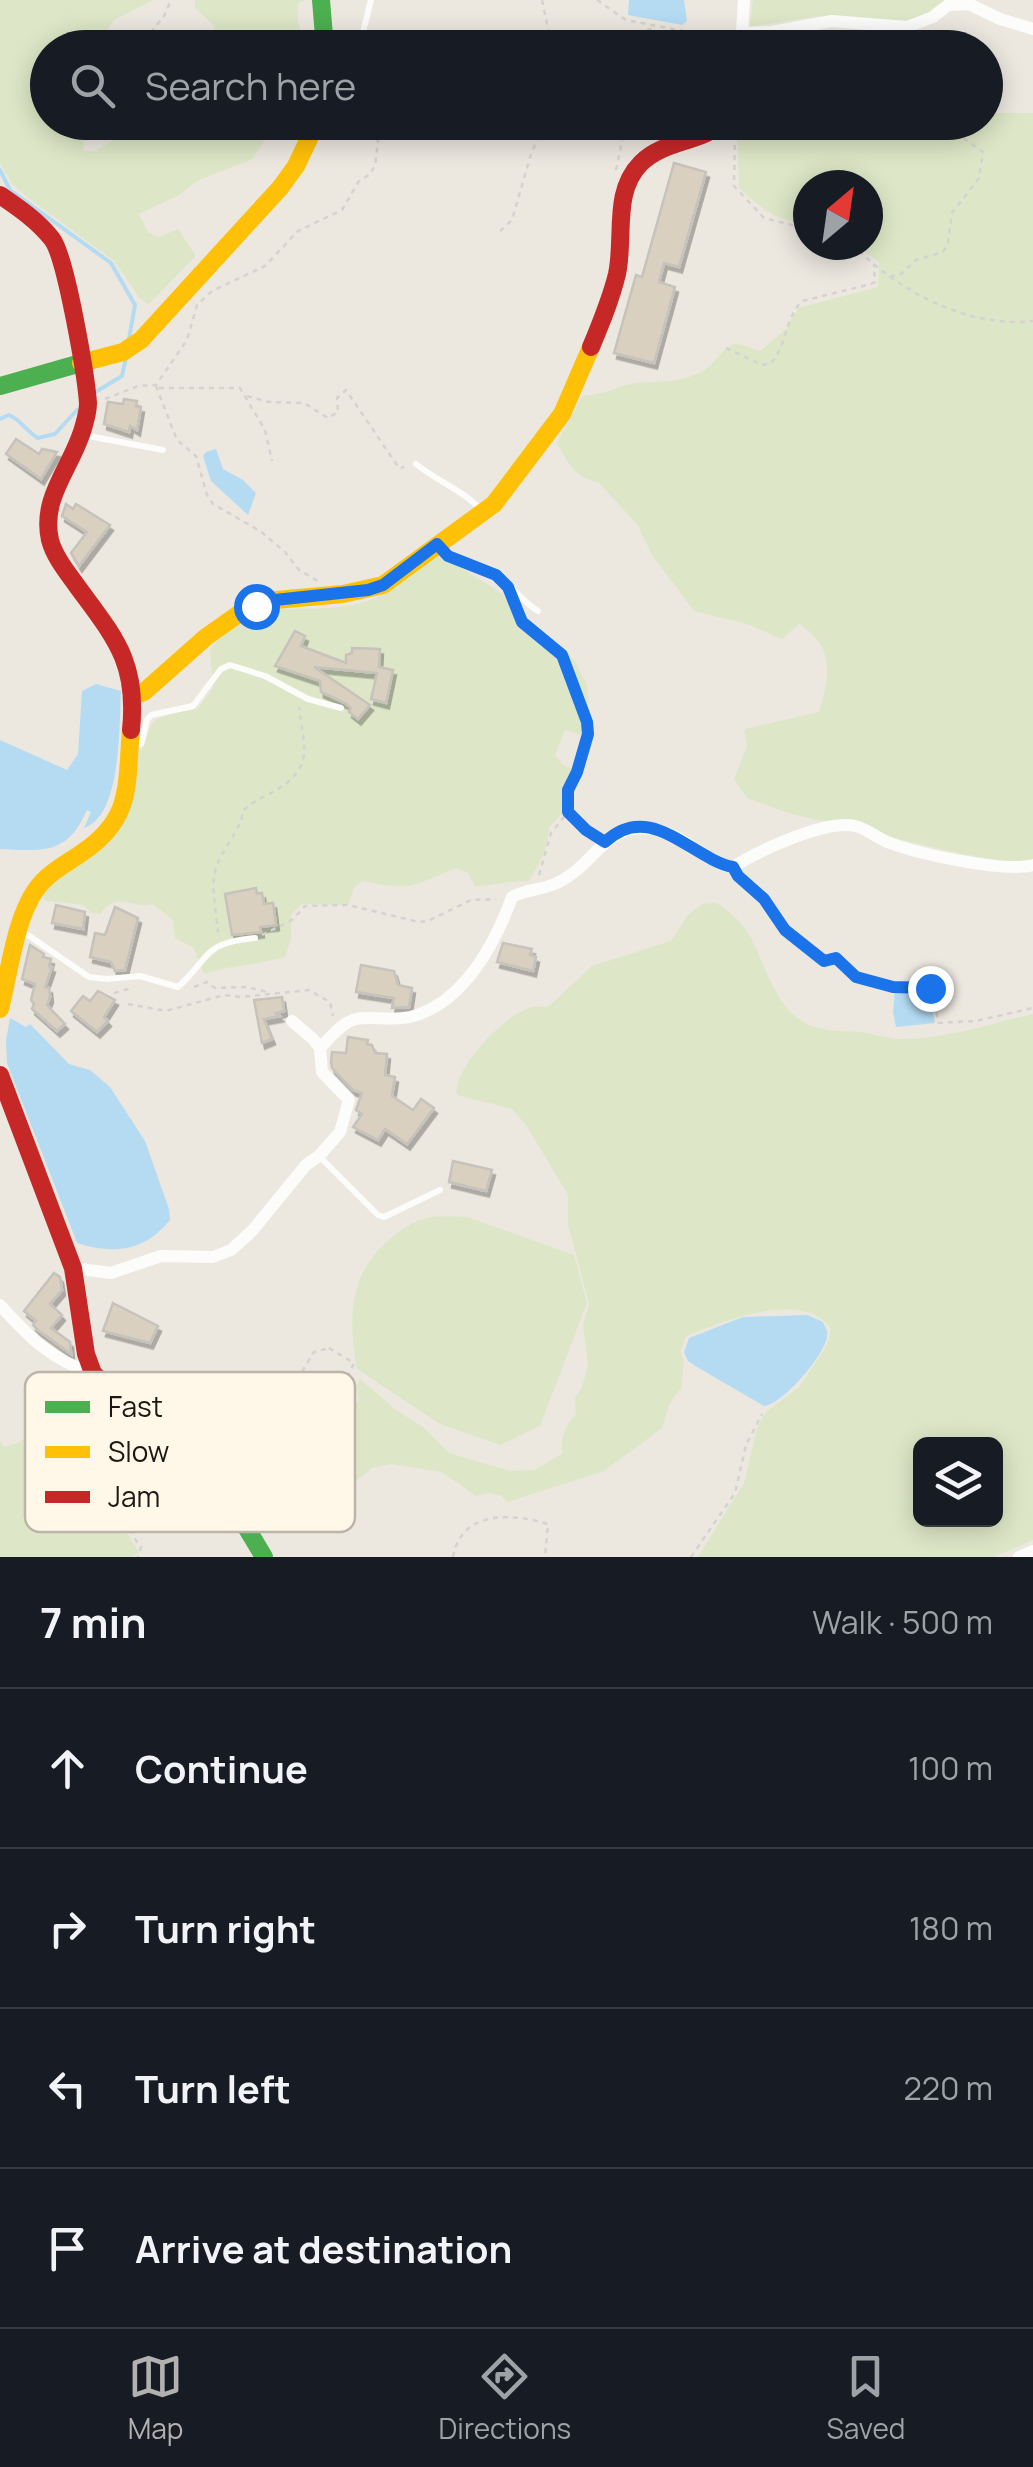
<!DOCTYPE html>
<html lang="en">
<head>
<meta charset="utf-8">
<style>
	:root { --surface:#171b24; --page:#20242c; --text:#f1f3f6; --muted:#9ea1a6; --line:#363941; --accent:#b2b1b0 }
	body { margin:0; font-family:Manrope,sans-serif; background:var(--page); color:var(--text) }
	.controls { position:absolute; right:30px; bottom:30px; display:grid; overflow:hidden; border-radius:15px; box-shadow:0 5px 25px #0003 }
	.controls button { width:90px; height:90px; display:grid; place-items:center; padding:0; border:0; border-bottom:2px solid var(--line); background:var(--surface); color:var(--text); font:50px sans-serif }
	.compass { position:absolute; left:793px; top:170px; width:90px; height:90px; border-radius:50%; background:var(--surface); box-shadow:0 5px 25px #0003; rotate:29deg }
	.stop { position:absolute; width:30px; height:30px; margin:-22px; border:8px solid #1a73e8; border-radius:50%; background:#fff }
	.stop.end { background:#1a73e8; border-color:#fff; box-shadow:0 2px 10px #0008 }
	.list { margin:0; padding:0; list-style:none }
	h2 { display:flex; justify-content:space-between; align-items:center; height:130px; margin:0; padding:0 40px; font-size:42px }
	h2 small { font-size:32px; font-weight:400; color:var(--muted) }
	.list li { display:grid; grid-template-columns:65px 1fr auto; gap:30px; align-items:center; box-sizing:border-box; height:160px; padding:0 40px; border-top:2px solid var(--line) }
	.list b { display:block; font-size:38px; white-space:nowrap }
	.list em { font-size:32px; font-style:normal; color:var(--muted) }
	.icon { flex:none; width:55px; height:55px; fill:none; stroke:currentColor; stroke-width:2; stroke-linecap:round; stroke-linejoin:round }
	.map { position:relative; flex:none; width:1033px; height:1557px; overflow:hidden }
	.search { position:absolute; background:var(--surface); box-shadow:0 5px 25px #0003; left:30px; right:30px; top:30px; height:110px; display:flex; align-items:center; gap:25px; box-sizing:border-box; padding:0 35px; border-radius:55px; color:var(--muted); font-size:38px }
	.sheet { height:770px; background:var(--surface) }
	nav { display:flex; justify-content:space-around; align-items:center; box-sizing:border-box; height:140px; border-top:2px solid var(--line); background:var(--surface); font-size:28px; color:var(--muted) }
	nav a { display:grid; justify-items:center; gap:5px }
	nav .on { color:var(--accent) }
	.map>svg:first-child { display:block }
	.green { fill:#dde7c7; fill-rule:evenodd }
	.water { fill:#b4dbf2 }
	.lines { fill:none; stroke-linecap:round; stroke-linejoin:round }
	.stream { stroke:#b4dbf2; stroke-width:4 }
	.building { fill:#d9d0bf; stroke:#c6c2bc; stroke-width:2.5; filter:url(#shadow) }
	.path { stroke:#d4d3d1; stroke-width:2.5; stroke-dasharray:5 5; stroke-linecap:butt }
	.lane { stroke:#fcfcfa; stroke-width:6 }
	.street { stroke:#fcfcfa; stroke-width:12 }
	.fast { stroke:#4caf50; stroke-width:18 }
	.slow { stroke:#ffc107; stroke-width:18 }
	.jam { stroke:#c62828; stroke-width:18 }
	.route { stroke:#1a73e8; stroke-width:12 }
	.key { fill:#fff7e8; stroke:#bbb4a8; stroke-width:2.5 }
	.key-label { font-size:28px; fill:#1c1914 }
</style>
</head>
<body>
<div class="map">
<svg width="1033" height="1557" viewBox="0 0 1033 1557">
	<defs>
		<filter id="shadow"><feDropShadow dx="3" dy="5.5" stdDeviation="0" flood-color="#0004"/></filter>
	</defs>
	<rect width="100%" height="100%" fill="#ece8e0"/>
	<g class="green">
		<polygon points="0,0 153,0 114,20 104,34 88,41 72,33 62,44 46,48 41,67 47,76 48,122 97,123 93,134 83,141 84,151 96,151 138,124 160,131 175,123 260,123 264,141 253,159 199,180 179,195 139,214 148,232 159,237 178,229 196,256 148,305 139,297 114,261 27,197 12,184 0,163"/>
		<path d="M195 0H305L299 3C294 19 304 32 300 47H188L212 36 215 27 195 8Z"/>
		<polygon points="753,0 959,0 937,5 924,16 906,23 819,16 750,27"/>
		<path d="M986 113H1033V861H1001L962 854 788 813 747 798 734 779 747 746 744 729 819 712C830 677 835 646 799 624L782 639 747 624 694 611 652 555 637 524 598 482C576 479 567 462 557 443L582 396C597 395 607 392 620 387 646 377 677 388 706 369 716 362 725 344 737 344 744 344 754 349 760 351L786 329 798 308 878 287 879 262 855 245H868V185H808V225C774 219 764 211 739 188L737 129 749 122H986Z"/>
		<path d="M439 554 503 594 515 615 545 633 575 661 587 685 589 703 581 720 585 731 580 735 565 730 555 755 563 765 573 769 564 791 562 814 550 826 544 854 529 881C510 880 494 886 475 886L468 873 456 868C410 887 412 891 362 881L354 888 348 905 302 904 291 915V939L285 957C257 965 231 965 204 974L194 948 175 938 173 920 153 904C128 909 119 890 100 914L91 913 83 905 46 901 41 895 47 886 106 845 138 753C148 744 145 735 152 724 160 713 185 713 198 708L213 688 210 649C264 592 287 616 352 605 385 600 414 573 439 554Z"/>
		<path d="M716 903C757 926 757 961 779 997 800 1031 823 1030 858 1032 874 1033 889 1040 904 1039 946 1039 992 1023 1033 1014V1540L994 1557H698L744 1483 758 1425 767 1411 799 1387 827 1345 831 1329C804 1288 721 1322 686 1336L681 1351 684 1362 681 1388 670 1403 662 1428 604 1471 507 1502 502 1496 490 1493 476 1496 442 1472 391 1464 372 1468 347 1488 318 1486 319 1479C357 1467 357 1441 348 1407L359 1401 356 1386 360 1379 396 1410 423 1427 449 1453 510 1471 534 1470 562 1454C561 1436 564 1428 576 1414L575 1398 582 1387 588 1365 583 1324 589 1304 568 1224V1195L526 1125 512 1109 457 1095C452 1069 506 1013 532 1007 537 1006 543 1007 548 1007L592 966 671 941 688 915 702 904ZM920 1444H996V1520H920Z"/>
		<path d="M467 1217 574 1255 587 1303 540 1426 501 1445 440 1424 357 1369C348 1322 348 1275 388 1241 399 1231 412 1221 428 1218 440 1215 454 1217 467 1217Z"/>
		<polygon points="34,1432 52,1433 71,1440 83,1466 118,1505 127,1533 139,1553 133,1557 0,1557 0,1441 4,1447 18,1443"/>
	</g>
	<g class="water">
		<polygon points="629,0 684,0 687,21 682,25 628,15"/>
		<polygon points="216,449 223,469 243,480 256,493 248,515 211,481 203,456 206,452"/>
		<path d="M96 684 121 691C119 724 122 816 84 828L91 812 87 810C67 855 44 851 0 849V740L67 770 78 754 82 691Z"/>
		<polygon points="895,990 929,993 935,1023 896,1027 893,1012"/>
		<path d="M10 1018 26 1027 30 1024 69 1064 90 1070 110 1087 145 1141 169 1209 170 1220C145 1251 115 1255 77 1243L7 1063 6 1041Z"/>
		<path d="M807 1315 823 1322C826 1329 828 1330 827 1337 824 1356 782 1405 764 1406L697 1367 688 1361 684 1352 689 1338 743 1317Z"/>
	</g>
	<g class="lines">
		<g class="stream">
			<polyline points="0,170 10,190 111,263 135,305 129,339"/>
			<polyline points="94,393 122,376 126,358"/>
			<path d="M0 419 9 415C21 420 26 431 38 438L55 434 77 410"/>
		</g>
	</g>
	<g class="building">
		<polygon points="674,163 706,172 679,267 664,263 659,282 675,287 654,363 614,353 636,275 642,277"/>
		<polygon points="124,399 137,401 136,406 141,407 137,430 130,426 129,432 104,424 108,402 123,404"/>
		<polygon points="16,439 39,454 42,449 57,452 41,479 6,454"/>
		<polygon points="66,504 73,509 76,504 110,525 79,566 71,553 87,532 62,516"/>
		<polygon points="295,631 305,636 301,646 346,663 346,655 352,653 352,648 380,649 379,667 393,670 386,703 371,699 377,673 314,667 370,705 358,719 349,712 351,708 345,703 321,692 320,681 275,666"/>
		<polygon points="256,888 257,894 262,893 264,904 273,903 276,925 260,927 261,932 232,935 225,894"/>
		<polygon points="56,905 85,912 83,929 52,923"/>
		<polygon points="115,907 138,918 125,970 115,971 111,962 90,957 95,933 105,935"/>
		<polygon points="503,943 532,949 530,955 536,957 533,971 497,962"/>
		<polygon points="30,945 44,954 43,957 51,959 49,966 52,967 45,987 49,988 50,997 47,1005 65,1024 57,1031 32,1009 34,1004 31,1000 35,984 22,979"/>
		<polygon points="361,965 394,971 398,985 412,988 409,1007 392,1008 394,998 356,992"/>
		<polygon points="98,991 115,1000 104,1017 108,1021 97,1032 71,1011 83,996 90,1001"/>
		<polygon points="282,997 284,1011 276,1013 280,1016 264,1019 272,1039 262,1043 254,1000"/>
		<polygon points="348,1037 368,1040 367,1044 372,1045 375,1053 387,1054 385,1075 395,1077 392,1096 413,1110 421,1099 434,1108 407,1144 385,1129 378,1140 353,1127 362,1114 356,1110 362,1093 353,1090 332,1068 331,1062 332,1052 346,1053"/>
		<polygon points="453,1161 492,1170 486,1191 449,1182"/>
		<polygon points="54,1273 60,1277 62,1290 50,1304 62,1315 51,1328 70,1342 71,1354 38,1330 33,1325 36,1321 24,1311"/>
		<polygon points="113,1303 158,1326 150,1343 103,1331"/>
	</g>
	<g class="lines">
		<g class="path">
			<polyline points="542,0 549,33 548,48"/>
			<polyline points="597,0 626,20 730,40"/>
			<polyline points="138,48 164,16 171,0"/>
			<polyline points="628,48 633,33 655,28"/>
			<polyline points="735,135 734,186 764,218 808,229"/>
			<polyline points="98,138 105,122"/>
			<polyline points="616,170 626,122"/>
			<polyline points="500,231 512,220 531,154 545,122"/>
			<path d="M851 245C862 252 870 262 881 270 924 303 979 327 1033 321"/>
			<polyline points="890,277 901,274 916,260 943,252 948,243 952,213 979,178 983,152 952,130"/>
			<path d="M726 348 762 365 770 364C787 348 784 319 802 301L871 284 875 282 874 264"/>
			<polyline points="156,386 177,440 196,456 207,495 213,504 260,531 285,552 299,570 318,581"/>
			<polyline points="159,388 240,388 265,430 272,461"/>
			<polyline points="247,396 269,402 304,403 328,418 338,412 337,398 346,390 399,468 404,467"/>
			<polyline points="105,399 138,386 156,385 187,340 197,305 212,291 265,266 298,231 342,210 359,181 369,175 375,166 378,141 369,122"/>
			<path d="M516 606C525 628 542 633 557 650 566 659 587 717 587 729 588 759 566 782 568 812L595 837"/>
			<polyline points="539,875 551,833 568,812"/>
			<path d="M738 877C771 904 789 937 825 961L837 959 856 977 893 987 930 988 939 1023 976 1021 1033 1008"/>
			<path d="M218 933C217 914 210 886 216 868 222 849 241 830 243 811 252 801 265 797 276 790 316 767 303 744 299 707"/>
			<polyline points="262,935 292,920 305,906 348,905 419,922 428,921 471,900 496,899"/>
			<polyline points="194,987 207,982 215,988 246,987 268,992"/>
			<polyline points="114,993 132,988"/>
			<polyline points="128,1004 166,1011 224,995 241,997 309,990 330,1002 333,1016"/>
			<polygon points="329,1348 354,1363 343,1387 306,1397 292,1388 314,1352"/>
			<path d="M74 1380C61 1412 65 1442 89 1469 100 1481 112 1491 121 1505 130 1519 129 1534 141 1547L138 1557"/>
			<path d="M453 1557C461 1510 512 1513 548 1524L545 1557"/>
			<polyline points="691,1557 735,1493 746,1445 762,1414"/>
		</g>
		<g class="lane">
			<polyline points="359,48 371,0"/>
			<polyline points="83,435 163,450"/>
			<path d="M416 464C438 482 464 490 483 512"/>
			<path d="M440 548C455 564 473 565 492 574 509 581 521 601 538 611"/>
			<polyline points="136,745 141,744 147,720 151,715 193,706 221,669 230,665 265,676 308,699 341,708"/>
			<path d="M25 933 89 977 107 979 140 976 178 987C211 957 202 943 255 938"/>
			<polyline points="320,1157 378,1215 384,1217 440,1190"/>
			<polyline points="230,1490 276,1393"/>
		</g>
		<g class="street">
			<polyline points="742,33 772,32 832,21 907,27 933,17 948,5 969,4 1000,19 1033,29"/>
			<polyline points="741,48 744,0"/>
			<path d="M320 1048C329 1039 342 1022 356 1019 371 1016 392 1021 410 1017 463 1004 495 944 512 897 526 889 543 890 557 883 598 864 607 814 664 832 690 840 706 862 733 867 758 851 826 819 855 826 868 829 878 839 890 843 919 854 1005 873 1033 865"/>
			<polyline points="73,1268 111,1273 161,1256 213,1257 231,1250 252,1231 306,1165 319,1156 340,1132 349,1100 322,1072 320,1048 313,1039 292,1021"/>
			<path d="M0 1305C28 1336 52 1361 93 1373"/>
			<polyline points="1019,1557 1033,1551"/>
		</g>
		<g class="fast">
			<polyline points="321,0 325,48"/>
			<polyline points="0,386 81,363"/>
			<path d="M164 1429C209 1462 236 1510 264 1557"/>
		</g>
		<g class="slow">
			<polyline points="81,363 123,352 141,340 280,188 296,166 317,122"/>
			<polyline points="135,695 144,692 206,637 240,613 276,600 343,594 383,585 494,504 562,414 591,347"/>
			<path d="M0 1009C9 974 15 920 35 891 47 873 66 864 83 852 133 818 126 785 131 730"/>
		</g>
		<g class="jam">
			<path d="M0 195C19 208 38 221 52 239 66 257 86 376 88 403 88 410 86 418 84 425 74 465 40 496 50 540 54 556 67 572 77 586 115 638 138 662 131 730"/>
			<path d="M591 347C601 323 611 299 617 274 625 237 612 192 641 163 664 140 700 143 724 122"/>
			<polyline points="0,1075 73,1268 86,1354 93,1373 109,1389 164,1429"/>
		</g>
	</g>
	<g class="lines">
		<path class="route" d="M256 606 275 600 368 590 383 585 437 544 448 556 496 575 508 587 522 622 562 655 587 722 588 734 577 772 568 790V812L586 830 605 842C650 799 692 859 733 867L738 876 764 899 785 930 824 961 836 958 856 977 893 987 930 988"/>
	</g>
	<rect x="25" y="1372" width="330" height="160" rx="15" class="key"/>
	<rect x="45" y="1401" width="45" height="12" fill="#4caf50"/>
	<rect x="45" y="1446" width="45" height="12" fill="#ffc107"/>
	<rect x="45" y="1491" width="45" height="12" fill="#c62828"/>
	<g class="key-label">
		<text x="108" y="1417">Fast</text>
		<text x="108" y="1462">Slow</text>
		<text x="108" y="1507">Jam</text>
	</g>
</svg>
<div class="controls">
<button><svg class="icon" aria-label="layers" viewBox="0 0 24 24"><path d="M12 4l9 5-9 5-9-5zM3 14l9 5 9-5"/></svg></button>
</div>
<svg class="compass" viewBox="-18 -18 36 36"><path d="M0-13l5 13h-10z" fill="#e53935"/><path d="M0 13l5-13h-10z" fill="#9ea1a6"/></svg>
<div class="stop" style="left:256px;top:606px"></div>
<div class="stop end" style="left:930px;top:988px"></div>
<div class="search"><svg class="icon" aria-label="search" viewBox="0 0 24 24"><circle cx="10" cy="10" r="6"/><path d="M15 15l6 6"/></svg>Search here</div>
</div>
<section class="sheet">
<h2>7 min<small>Walk · 500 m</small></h2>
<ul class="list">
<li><svg class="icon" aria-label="ahead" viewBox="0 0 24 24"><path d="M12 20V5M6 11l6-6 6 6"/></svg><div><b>Continue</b></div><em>100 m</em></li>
<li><svg class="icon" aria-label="right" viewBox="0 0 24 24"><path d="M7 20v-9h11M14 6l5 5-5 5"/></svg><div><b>Turn right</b></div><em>180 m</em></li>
<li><svg class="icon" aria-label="left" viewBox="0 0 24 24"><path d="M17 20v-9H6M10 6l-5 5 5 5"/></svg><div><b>Turn left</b></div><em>220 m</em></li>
<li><svg class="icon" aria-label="arrive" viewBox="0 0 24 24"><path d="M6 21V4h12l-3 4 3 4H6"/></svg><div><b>Arrive at destination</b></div></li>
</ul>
</section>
<nav>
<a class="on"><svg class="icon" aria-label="map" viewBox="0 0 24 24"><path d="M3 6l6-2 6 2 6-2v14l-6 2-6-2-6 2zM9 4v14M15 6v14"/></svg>Map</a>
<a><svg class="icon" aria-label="directions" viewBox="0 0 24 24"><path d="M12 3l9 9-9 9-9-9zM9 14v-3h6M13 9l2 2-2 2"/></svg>Directions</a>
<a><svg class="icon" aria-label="saved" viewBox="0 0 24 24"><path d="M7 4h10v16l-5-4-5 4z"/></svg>Saved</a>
</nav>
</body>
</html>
